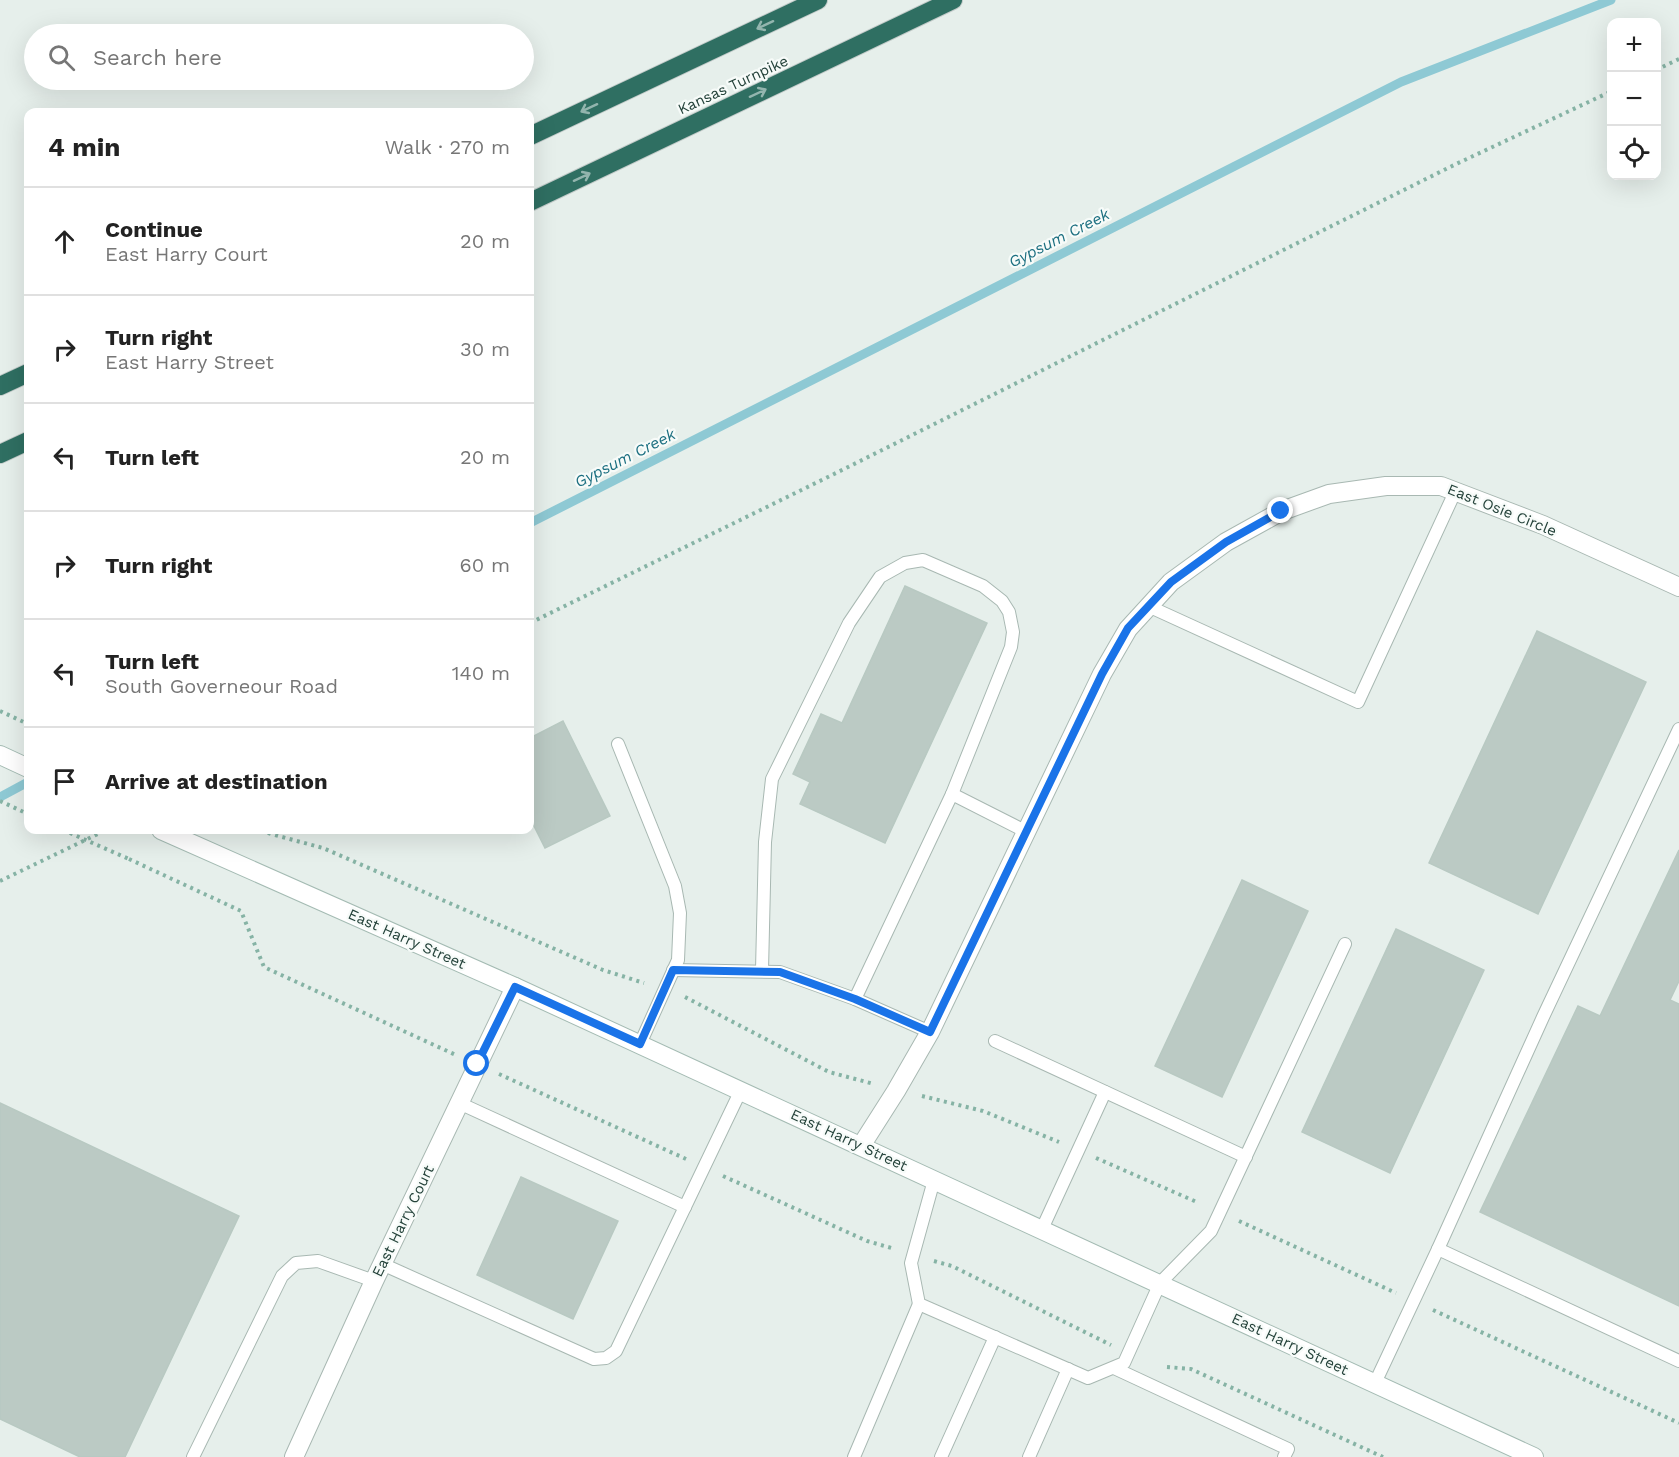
<!DOCTYPE html>
<html lang="en">
<head>
<meta charset="utf-8">
<style>
	:root { --surface:#fff; --page:#f6f6f6; --text:#222; --muted:#767676; --line:#e0e0e0 }
	body { margin:0; font-family:"Work Sans",sans-serif; background:var(--page); color:var(--text) }
	.controls { position:absolute; right:18px; top:18px; display:grid; overflow:hidden; border-radius:12px; box-shadow:0 6px 24px #0002 }
	.controls button { width:54px; height:54px; display:grid; place-items:center; padding:0; border:0; border-bottom:2px solid var(--line); background:var(--surface); color:var(--text); font:30px sans-serif }
	.stop { position:absolute; width:18px; height:18px; margin:-14px; border:4px solid #1a73e8; border-radius:50%; background:#fff }
	.stop.end { background:#1a73e8; border-color:#fff; box-shadow:0 2px 6px #0008 }
	.list { margin:0; padding:0; list-style:none }
	h2 { display:flex; justify-content:space-between; align-items:center; height:78px; margin:0; padding:0 24px; font-size:26px }
	h2 small { font-size:20px; font-weight:400; color:var(--muted) }
	.list li { display:grid; grid-template-columns:39px 1fr auto; gap:18px; align-items:center; box-sizing:border-box; height:108px; padding:0 24px; border-top:2px solid var(--line) }
	.list b { display:block; font-size:22px; white-space:nowrap }
	.list p { margin:0; font-size:20px; white-space:nowrap; color:var(--muted) }
	.list em { font-size:20px; font-style:normal; color:var(--muted) }
	.icon { flex:none; width:33px; height:33px; fill:none; stroke:currentColor; stroke-width:2; stroke-linecap:round; stroke-linejoin:round }
	.map { position:relative; flex:none; width:1679px; height:1457px; overflow:hidden }
	.search { position:absolute; background:var(--surface); box-shadow:0 6px 24px #0002; left:24px; top:24px; width:510px; height:66px; display:flex; align-items:center; gap:15px; box-sizing:border-box; padding:0 21px; border-radius:33px; color:var(--muted); font-size:22px }
	.panel { position:absolute; background:var(--surface); box-shadow:0 6px 24px #0002; left:24px; top:108px; width:510px; height:726px; border-radius:12px }
	.map>svg:first-child { display:block }
	.lines { fill:none; stroke-linecap:round; stroke-linejoin:round }
	.stream { stroke:#8ec9d4; stroke-width:9 }
	.building { fill:#bbcac4; stroke:#b8c9c2; stroke-width:1.5 }
	.lane-casing { stroke:#a8b8b2; stroke-width:14 }
	.street-casing { stroke:#a8b8b2; stroke-width:20 }
	.secondary-casing { stroke:#a4bbb3; stroke-width:20 }
	.highway-casing { stroke:#c2cac8; stroke-width:20 }
	.path { stroke:#86b3a5; stroke-width:4; stroke-dasharray:3 4.5; stroke-linecap:butt }
	.lane { stroke:#fff; stroke-width:12 }
	.street { stroke:#fff; stroke-width:18 }
	.secondary { stroke:#fff; stroke-width:18 }
	.highway { stroke:#2f6f62; stroke-width:18 }
	.path-bridge { stroke:#86b3a5; stroke-width:4; stroke-dasharray:3 4.5; stroke-linecap:butt }
	.oneway { stroke:#93b5ae }
	.route { stroke:#1a73e8; stroke-width:8 }
	.labels { text-anchor:middle; dominant-baseline:central; stroke-width:4.5; stroke-linejoin:round; paint-order:stroke }
	.street-label { font-size:15px; fill:#24423a; stroke:#f7fbf9 }
	.water-label { font-size:16px; font-style:italic; fill:#1c6f80; stroke:#f7fbf9 }
</style>
</head>
<body>
<div class="map">
<svg width="1679" height="1457" viewBox="0 0 1679 1457">
	<rect width="100%" height="100%" fill="#e6efeb"/>
	<g class="lines">
		<g class="stream">
			<polyline points="530,523 1401,82 1611,0"/>
			<polyline points="0,797 28,782"/>
		</g>
	</g>
	<g class="building">
		<polygon points="905,586 987,623 885,843 800,804 810,782 793,774 821,714 842,723"/>
		<polygon points="1537,631 1646,682 1538,914 1429,863"/>
		<polygon points="563,721 610,816 545,848 530,818 530,738"/>
		<polygon points="1679,850 1679,981 1670,1000 1679,1004 1679,1306 1480,1212 1578,1006 1600,1016"/>
		<polygon points="1242,880 1308,911 1222,1097 1155,1066"/>
		<polygon points="1396,929 1484,970 1390,1173 1302,1132"/>
		<polygon points="0,1103 239,1216 125,1457 80,1457 0,1419"/>
		<polygon points="521,1177 618,1221 573,1319 477,1275"/>
	</g>
	<g class="lines">
		<defs>
			<g id="lane">
				<polyline points="1148,606 1358,702 1455,492"/>
				<polyline points="618,744 675,886 680,913 678,960 640,1044"/>
				<polyline points="673,970 780,972 855,999 930,1032"/>
				<polyline points="762,970 765,842 772,779 849,623 880,577 905,563 923,560 983,586 1002,601 1009,612 1013,632 1011,647 952,794"/>
				<polyline points="855,999 952,794 1025,831"/>
				<polyline points="995,1041 1246,1157"/>
				<polyline points="459,1103 685,1207"/>
				<polyline points="934,1180 911,1263 919,1304 1088,1378 1124,1363 1160,1283 1211,1231 1345,944"/>
				<polyline points="1042,1229 1105,1092"/>
				<polyline points="1438,1249 1543,1017 1679,729"/>
				<polyline points="382,1264 594,1359 606,1358 616,1351 741,1090"/>
				<polyline points="1114,1368 1288,1449 1284,1457"/>
				<polyline points="1375,1383 1438,1249 1679,1361"/>
				<polyline points="193,1457 282,1276 296,1263 318,1261 374,1281"/>
				<polyline points="854,1457 919,1304"/>
				<polyline points="941,1457 995,1337"/>
				<polyline points="1029,1457 1068,1369"/>
			</g>
			<g id="street">
				<polyline points="861,1146 896,1091 930,1032 1102,674 1128,629 1171,582 1226,542 1282,511 1329,494 1386,486 1441,486 1543,525 1679,587"/>
				<polyline points="294,1457 374,1281 515,987"/>
			</g>
			<g id="secondary">
				<polyline points="0,755 28,768"/>
				<polyline points="161,830 515,987 1534,1457"/>
			</g>
			<g id="highway">
				<polyline points="530,136 818,0"/>
				<polyline points="530,202 953,0"/>
				<polyline points="0,386 28,373"/>
				<polyline points="0,454 28,441"/>
			</g>
		</defs>
		<use href="#lane" class="lane-casing"/>
		<use href="#street" class="street-casing"/>
		<use href="#secondary" class="secondary-casing"/>
		<use href="#highway" class="highway-casing"/>
		<g class="path">
			<polyline points="1656,70 1679,59"/>
			<polyline points="530,623 830,476 1454,165 1612,91"/>
			<polyline points="0,711 28,724"/>
			<polyline points="0,801 28,814"/>
			<polyline points="261,830 271,834 323,848 603,970 644,983"/>
			<polyline points="129,859 241,911 264,967 456,1055"/>
			<polyline points="0,881 106,830"/>
			<polyline points="685,997 829,1072 874,1084"/>
			<polyline points="499,1074 686,1159"/>
			<polyline points="922,1096 983,1111 1059,1142"/>
			<polyline points="1096,1158 1199,1203"/>
			<polyline points="723,1176 867,1241 895,1249"/>
			<polyline points="1239,1221 1396,1293"/>
			<polyline points="934,1261 952,1266 1111,1345"/>
			<polyline points="1433,1310 1679,1423"/>
			<polyline points="1167,1367 1191,1369 1383,1457"/>
		</g>
		<use href="#lane" class="lane"/>
		<use href="#street" class="street"/>
		<use href="#secondary" class="secondary"/>
		<use href="#highway" class="highway"/>
		<polyline class="path-bridge" points="63,830 129,859"/>
	</g>
	<defs><path id="oneway-shaft" d="M-6 0H5M1.5-3L5.5 0L1.5 3" fill="none" stroke-width="1.6" stroke-linecap="round" stroke-linejoin="round" transform="scale(1.5)"/></defs>
	<g class="oneway">
		<use href="#oneway-shaft" transform="translate(765 25) rotate(155)"/>
		<use href="#oneway-shaft" transform="translate(758 93) rotate(-25)"/>
		<use href="#oneway-shaft" transform="translate(589 108) rotate(155)"/>
		<use href="#oneway-shaft" transform="translate(582 177) rotate(-25)"/>
	</g>
	<g class="lines">
		<polyline class="route" points="477,1064 515,987 640,1044 673,970 780,972 855,999 930,1032 1102,674 1128,628 1171,582 1226,542 1281,511"/>
	</g>
	<g class="labels">
		<g class="street-label">
			<text transform="translate(733 85) rotate(-25)">Kansas Turnpike</text>
			<text transform="translate(1502 510) rotate(22)">East Osie Circle</text>
			<text transform="translate(407 939) rotate(24)">East Harry Street</text>
			<text transform="translate(849 1140) rotate(25)">East Harry Street</text>
			<text transform="translate(403 1221) rotate(-64)">East Harry Court</text>
			<text transform="translate(1290 1344) rotate(25)">East Harry Street</text>
		</g>
		<g class="water-label">
			<text transform="translate(1059 238) rotate(-27)">Gypsum Creek</text>
			<text transform="translate(625 458) rotate(-27)">Gypsum Creek</text>
		</g>
	</g>
</svg>
<div class="controls">
<button>+</button>
<button>−</button>
<button><svg class="icon" aria-label="locate" viewBox="0 0 24 24"><circle cx="12" cy="12" r="6"/><path d="M12 2v4M12 18v4M2 12h4M18 12h4"/></svg></button>
</div>
<div class="stop" style="left:477px;top:1064px"></div>
<div class="stop end" style="left:1281px;top:511px"></div>
<div class="search"><svg class="icon" aria-label="search" viewBox="0 0 24 24"><circle cx="10" cy="10" r="6"/><path d="M15 15l6 6"/></svg>Search here</div>
<section class="panel">
<h2>4 min<small>Walk · 270 m</small></h2>
<ul class="list">
<li><svg class="icon" aria-label="ahead" viewBox="0 0 24 24"><path d="M12 20V5M6 11l6-6 6 6"/></svg><div><b>Continue</b><p>East Harry Court</p></div><em>20 m</em></li>
<li><svg class="icon" aria-label="right" viewBox="0 0 24 24"><path d="M7 20v-9h11M14 6l5 5-5 5"/></svg><div><b>Turn right</b><p>East Harry Street</p></div><em>30 m</em></li>
<li><svg class="icon" aria-label="left" viewBox="0 0 24 24"><path d="M17 20v-9H6M10 6l-5 5 5 5"/></svg><div><b>Turn left</b></div><em>20 m</em></li>
<li><svg class="icon" aria-label="right" viewBox="0 0 24 24"><path d="M7 20v-9h11M14 6l5 5-5 5"/></svg><div><b>Turn right</b></div><em>60 m</em></li>
<li><svg class="icon" aria-label="left" viewBox="0 0 24 24"><path d="M17 20v-9H6M10 6l-5 5 5 5"/></svg><div><b>Turn left</b><p>South Governeour Road</p></div><em>140 m</em></li>
<li><svg class="icon" aria-label="arrive" viewBox="0 0 24 24"><path d="M6 21V4h12l-3 4 3 4H6"/></svg><div><b>Arrive at destination</b></div></li>
</ul>
</section>
</div>
</body>
</html>
